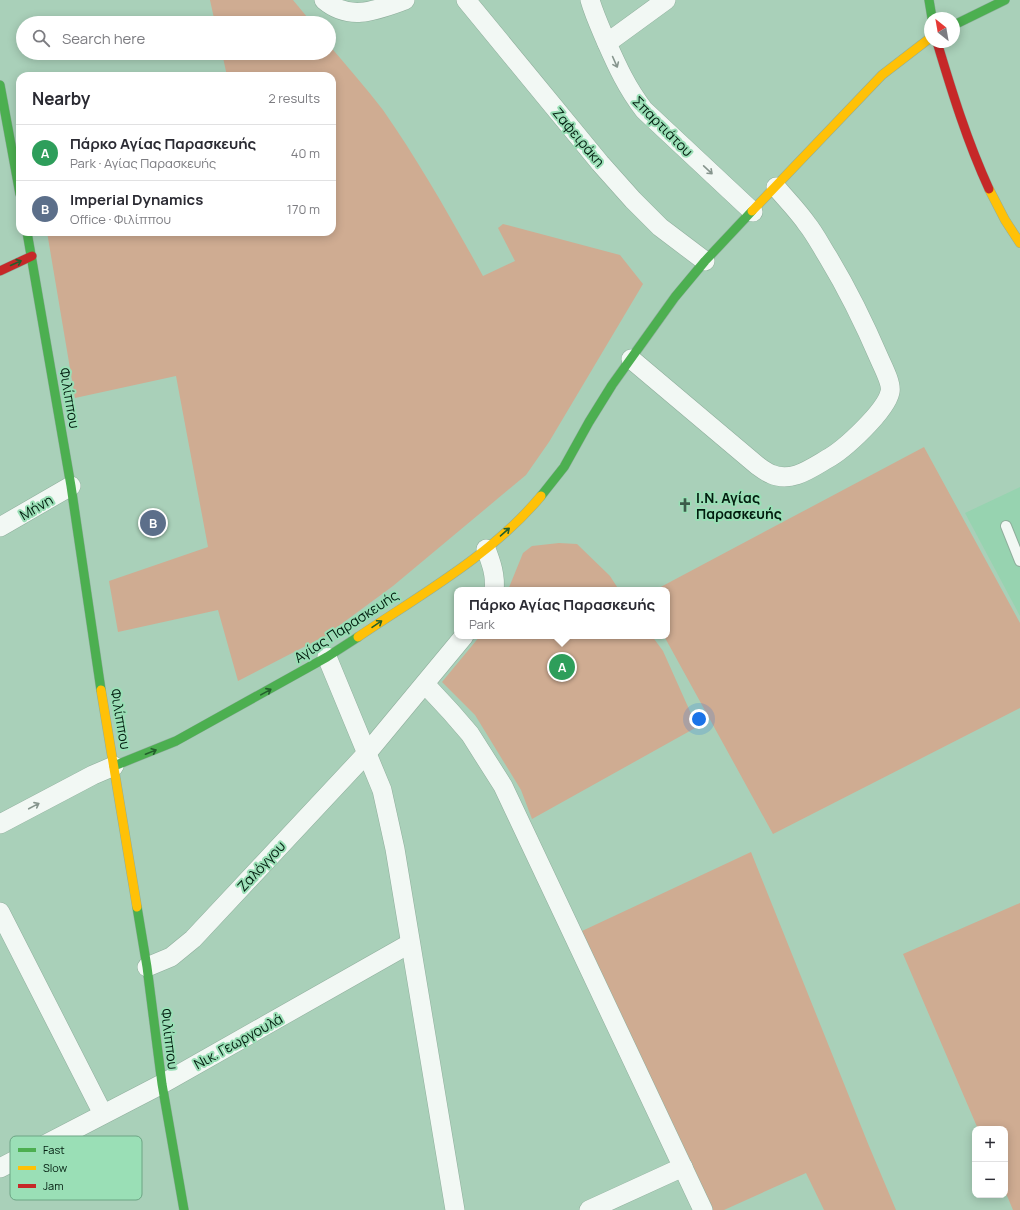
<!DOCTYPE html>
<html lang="en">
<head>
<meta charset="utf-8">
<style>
	:root { --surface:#fff; --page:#f2f2f3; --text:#2b2b33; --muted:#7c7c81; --line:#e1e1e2; --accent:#0b8043 }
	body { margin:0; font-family:Manrope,sans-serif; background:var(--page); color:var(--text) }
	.controls { position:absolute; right:12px; bottom:12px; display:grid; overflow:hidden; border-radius:8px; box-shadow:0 2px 10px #0003 }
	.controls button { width:36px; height:36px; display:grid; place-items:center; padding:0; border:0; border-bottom:1px solid var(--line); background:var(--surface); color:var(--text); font:20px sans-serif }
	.compass { position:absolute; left:924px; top:12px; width:36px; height:36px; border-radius:50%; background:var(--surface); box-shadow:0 2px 10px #0003; rotate:329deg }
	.you { position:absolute; left:699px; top:719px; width:14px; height:14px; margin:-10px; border:3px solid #fff; border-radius:50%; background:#1a73e8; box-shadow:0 0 0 6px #1a73e833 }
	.badge { display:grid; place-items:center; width:26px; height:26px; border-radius:50%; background:var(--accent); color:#fff; font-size:13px; font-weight:700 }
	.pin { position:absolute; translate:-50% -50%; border:2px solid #fff; box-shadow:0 1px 4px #0006 }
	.popup { position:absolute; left:454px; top:587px; width:216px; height:52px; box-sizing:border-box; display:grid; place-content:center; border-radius:8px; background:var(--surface); filter:drop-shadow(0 1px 3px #0005); font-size:13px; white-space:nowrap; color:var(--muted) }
	.popup b { font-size:15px; color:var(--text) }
	.popup::after { content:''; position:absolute; left:50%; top:100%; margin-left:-8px; border:8px solid transparent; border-top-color:var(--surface) }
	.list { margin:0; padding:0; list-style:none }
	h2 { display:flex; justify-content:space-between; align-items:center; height:52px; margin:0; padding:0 16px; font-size:17px }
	h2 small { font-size:13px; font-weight:400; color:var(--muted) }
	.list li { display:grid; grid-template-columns:26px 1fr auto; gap:12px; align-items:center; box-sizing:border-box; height:56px; padding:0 16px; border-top:1px solid var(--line) }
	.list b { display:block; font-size:15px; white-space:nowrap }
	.list p { margin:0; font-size:13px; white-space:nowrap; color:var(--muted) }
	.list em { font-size:13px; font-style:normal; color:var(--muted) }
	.icon { flex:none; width:22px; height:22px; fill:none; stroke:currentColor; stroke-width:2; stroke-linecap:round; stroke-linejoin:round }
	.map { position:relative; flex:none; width:1020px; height:1210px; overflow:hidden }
	.search { position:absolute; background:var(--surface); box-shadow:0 2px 10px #0003; left:16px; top:16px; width:320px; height:44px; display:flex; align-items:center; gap:10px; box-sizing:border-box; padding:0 14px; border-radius:22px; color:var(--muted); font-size:15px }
	.panel { position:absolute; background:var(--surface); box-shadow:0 2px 10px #0003; left:16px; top:72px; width:320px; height:164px; border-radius:12px }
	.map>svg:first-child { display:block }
	.built { fill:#97d3b0 }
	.green { fill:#cfac92 }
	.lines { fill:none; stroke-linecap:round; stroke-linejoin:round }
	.lane-casing { stroke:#8fae9c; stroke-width:12 }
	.street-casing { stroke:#8fae9c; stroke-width:20 }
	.fast-casing { stroke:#8fae9c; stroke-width:10 }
	.slow-casing { stroke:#8fae9c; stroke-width:10 }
	.jam-casing { stroke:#8fae9c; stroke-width:10 }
	.lane { stroke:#f2f8f4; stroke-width:10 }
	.street { stroke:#f2f8f4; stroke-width:19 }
	.fast { stroke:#4caf50; stroke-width:9 }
	.slow { stroke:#ffc107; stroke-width:9 }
	.jam { stroke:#c62828; stroke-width:9 }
	.oneway { stroke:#86958d }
	.oneway2 { stroke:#235f2c }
	.labels { text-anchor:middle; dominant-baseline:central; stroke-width:4; stroke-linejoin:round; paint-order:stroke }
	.street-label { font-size:14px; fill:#021d0f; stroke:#9adfb6 }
	.poi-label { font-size:14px; font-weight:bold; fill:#021d0f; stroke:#9adfb6; text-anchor:start }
	.key { fill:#9adfb6; stroke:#6ca584; stroke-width:1 }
	.key-label { font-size:11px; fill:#021d0f }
</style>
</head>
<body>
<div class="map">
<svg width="1020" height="1210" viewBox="0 0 1020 1210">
	<rect width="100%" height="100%" fill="#a9d0b9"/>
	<polygon class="built" points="1020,487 1020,616 965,513"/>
	<g class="green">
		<polygon points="210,0 293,0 312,23 215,23"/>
		<path d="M329 45C347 66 366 88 383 110 420 163 452 220 483 276L515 261 498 228 503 224 620 255 643 284 549 442 526 475 393 586 325 636 238 681 218 610 118 632 109 581 208 547 176 376 75 398 47 232H332V76H227L222 53H329Z"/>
		<polygon points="924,447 1020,623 1020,708 773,834 664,636 667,636 667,590 655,590"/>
		<polygon points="559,543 577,544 610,576 619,590 508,590 523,553 532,546"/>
		<polygon points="480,636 652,636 663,651 697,727 532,819 521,790 475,715 442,682"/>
		<polygon points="751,852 869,1146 896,1210 824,1210 806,1173 724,1210 712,1210 582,931"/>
		<polygon points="1020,903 1020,1210 1013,1210 1005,1191 1005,1129 978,1129 903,954"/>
	</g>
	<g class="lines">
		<defs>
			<polyline id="lane" points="1006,526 1020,561"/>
			<g id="street">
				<path d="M324 0C350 22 377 10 405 0"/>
				<polyline points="466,0 600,163 633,200 660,227 705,261"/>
				<path d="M590 0C594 14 600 27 606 41 617 66 627 88 644 110L753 212"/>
				<polyline points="607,43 666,0"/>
				<path d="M631 359 758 466C762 469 766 472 771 474 791 483 810 469 827 459 844 450 886 411 890 392 892 384 883 367 880 360 865 325 848 290 828 257 821 246 815 234 807 224 798 211 786 199 776 187"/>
				<polyline points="0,527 71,486"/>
				<path d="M486 549C491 562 496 576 494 590"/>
				<polyline points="327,657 382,790 395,849 455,1210"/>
				<polyline points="425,684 451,712 470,734 503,786 703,1210"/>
				<polyline points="0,824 93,775 114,766"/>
				<polyline points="0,912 103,1114"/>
				<polyline points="147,967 171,957 193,939 367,753 464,636"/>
				<polyline points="0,1168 162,1084 409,944"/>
				<polyline points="589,1210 683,1167"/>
			</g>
			<g id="fast">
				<polyline points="929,0 932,18"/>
				<polyline points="954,25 1005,0"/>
				<polyline points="0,85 20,194"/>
				<polyline points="27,232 71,486 101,690"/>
				<polyline points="541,496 564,467 589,422 612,385 675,297 705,261 752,211"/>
				<polyline points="114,766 176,741 327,657 358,637"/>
				<polyline points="137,907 147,967 162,1084 184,1210"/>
			</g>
			<g id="slow">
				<polyline points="989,189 1005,220 1020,243"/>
				<polyline points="752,211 882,75 930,38"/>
				<path d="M358 637C420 595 492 555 541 496"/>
				<polyline points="101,690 137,907"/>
			</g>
			<g id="jam">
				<path d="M937 42C952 92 967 141 989 189"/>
				<polyline points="0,271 32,256"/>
			</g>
		</defs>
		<use href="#lane" class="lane-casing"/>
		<use href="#street" class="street-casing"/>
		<use href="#fast" class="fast-casing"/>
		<use href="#slow" class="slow-casing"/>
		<use href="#jam" class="jam-casing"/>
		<use href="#lane" class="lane"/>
		<use href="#street" class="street"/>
		<use href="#fast" class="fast"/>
		<use href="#slow" class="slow"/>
		<use href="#jam" class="jam"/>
	</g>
	<defs><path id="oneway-shaft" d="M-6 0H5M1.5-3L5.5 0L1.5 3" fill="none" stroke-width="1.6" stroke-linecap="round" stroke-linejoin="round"/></defs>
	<g class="oneway">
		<use href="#oneway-shaft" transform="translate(615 62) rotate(66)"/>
		<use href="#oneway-shaft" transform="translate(708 170) rotate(43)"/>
		<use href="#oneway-shaft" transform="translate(34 806) rotate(-28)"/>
	</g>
	<g class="oneway2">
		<use href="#oneway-shaft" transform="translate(16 263) rotate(-24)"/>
		<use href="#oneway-shaft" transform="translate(505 532) rotate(-41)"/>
		<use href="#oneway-shaft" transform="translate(377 624) rotate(-34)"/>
		<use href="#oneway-shaft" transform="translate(266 692) rotate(-29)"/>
		<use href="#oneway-shaft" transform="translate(151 752) rotate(-22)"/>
	</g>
	<defs>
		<symbol id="church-bare" viewBox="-9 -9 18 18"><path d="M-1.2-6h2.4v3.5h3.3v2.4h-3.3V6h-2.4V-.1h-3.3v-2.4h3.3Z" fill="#3c5c4a" stroke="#9adfb6" stroke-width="2.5" paint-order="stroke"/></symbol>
	</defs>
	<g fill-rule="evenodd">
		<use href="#church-bare" x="675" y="495" width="20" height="20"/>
	</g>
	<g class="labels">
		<g class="street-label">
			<text transform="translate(663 126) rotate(45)">Σπαρτιάτου</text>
			<text transform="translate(579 137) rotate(50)">Ζαφειράκη</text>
			<text transform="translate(70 398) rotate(80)">Φιλίππου</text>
			<text transform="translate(36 507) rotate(-30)">Μήνη</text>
			<text transform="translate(346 626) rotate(-33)">Αγίας Παρασκευής</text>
			<text transform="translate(121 719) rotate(80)">Φιλίππου</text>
			<text transform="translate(261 866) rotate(-47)">Ζαλόγγου</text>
			<text transform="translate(170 1039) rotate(83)">Φιλίππου</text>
			<text transform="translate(238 1041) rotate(-29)">Νικ. Γεωργουλά</text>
		</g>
		<g class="poi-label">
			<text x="696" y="497">Ι.Ν. Αγίας<tspan x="696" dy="16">Παρασκευής</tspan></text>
		</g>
	</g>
	<rect x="10" y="1136" width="132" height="64" rx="6" class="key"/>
	<rect x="18" y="1148" width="18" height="4" fill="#4caf50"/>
	<rect x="18" y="1166" width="18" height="4" fill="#ffc107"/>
	<rect x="18" y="1184" width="18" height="4" fill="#c62828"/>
	<g class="key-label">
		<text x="43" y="1154">Fast</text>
		<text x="43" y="1172">Slow</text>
		<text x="43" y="1190">Jam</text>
	</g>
</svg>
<div class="controls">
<button>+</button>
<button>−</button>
</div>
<svg class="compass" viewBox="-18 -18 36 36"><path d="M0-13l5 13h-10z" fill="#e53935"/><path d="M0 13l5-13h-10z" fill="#7c7c81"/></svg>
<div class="you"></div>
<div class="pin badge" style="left:562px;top:667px;background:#2e9e5b">A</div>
<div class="popup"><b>Πάρκο Αγίας Παρασκευής</b>Park</div>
<div class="pin badge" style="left:153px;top:523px;background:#5c6f8a">B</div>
<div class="search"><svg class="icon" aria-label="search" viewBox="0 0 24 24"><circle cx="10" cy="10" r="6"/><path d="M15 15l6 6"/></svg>Search here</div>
<section class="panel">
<h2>Nearby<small>2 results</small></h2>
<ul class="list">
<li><span class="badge" style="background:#2e9e5b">A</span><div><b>Πάρκο Αγίας Παρασκευής</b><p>Park · Αγίας Παρασκευής</p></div><em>40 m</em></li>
<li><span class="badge" style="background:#5c6f8a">B</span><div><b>Imperial Dynamics</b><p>Office · Φιλίππου</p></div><em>170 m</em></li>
</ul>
</section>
</div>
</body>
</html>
